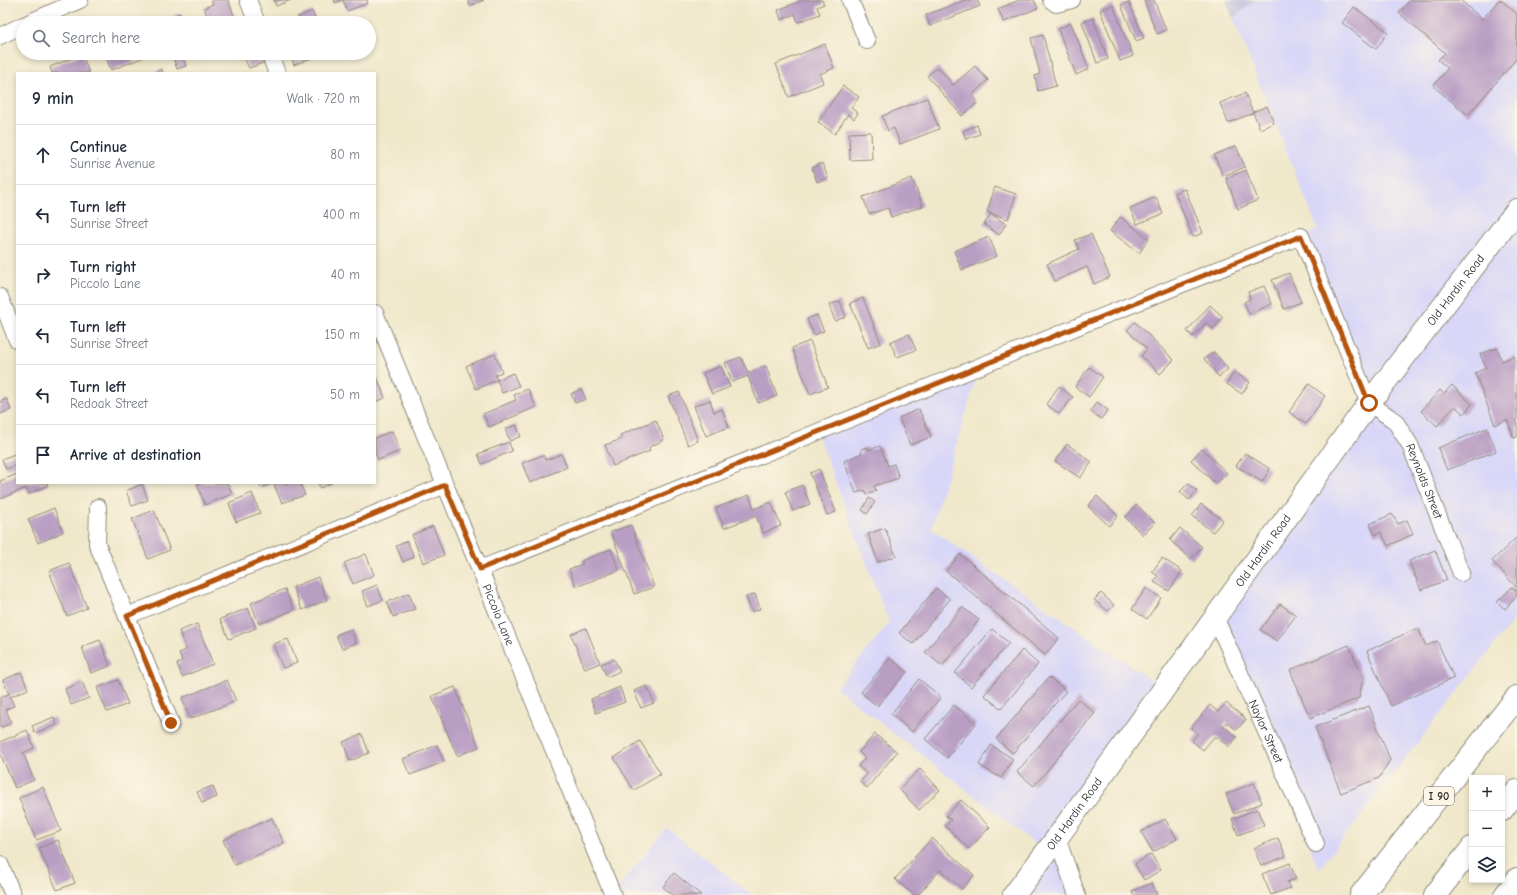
<!DOCTYPE html>
<html lang="en">
<head>
<meta charset="utf-8">
<style>
	:root { --surface:#fff; --page:#f2f2f3; --text:#1f2937; --muted:#747a83; --line:#e0e1e3 }
	body { margin:0; font-family:"Comic Neue",sans-serif; background:var(--page); color:var(--text) }
	.controls { position:absolute; right:12px; bottom:12px; display:grid; overflow:hidden; border-radius:0px; box-shadow:0 2px 6px #0003 }
	.controls button { width:36px; height:36px; display:grid; place-items:center; padding:0; border:0; border-bottom:1px solid var(--line); background:var(--surface); color:var(--text); font:20px sans-serif }
	.stop { position:absolute; width:12px; height:12px; margin:-9px; border:3px solid #b45309; border-radius:50%; background:#fff }
	.stop.end { background:#b45309; border-color:#fff; box-shadow:0 1px 4px #0008 }
	.list { margin:0; padding:0; list-style:none }
	h2 { display:flex; justify-content:space-between; align-items:center; height:52px; margin:0; padding:0 16px; font-size:17px }
	h2 small { font-size:13px; font-weight:400; color:var(--muted) }
	.list li { display:grid; grid-template-columns:26px 1fr auto; gap:12px; align-items:center; box-sizing:border-box; height:60px; padding:0 16px; border-top:1px solid var(--line) }
	.list b { display:block; font-size:15px; white-space:nowrap }
	.list p { margin:0; font-size:13px; white-space:nowrap; color:var(--muted) }
	.list em { font-size:13px; font-style:normal; color:var(--muted) }
	.icon { flex:none; width:22px; height:22px; fill:none; stroke:currentColor; stroke-width:2; stroke-linecap:round; stroke-linejoin:round }
	.map { position:relative; flex:none; width:1517px; height:895px; overflow:hidden }
	.search { position:absolute; background:var(--surface); box-shadow:0 2px 6px #0003; left:16px; top:16px; width:360px; height:44px; display:flex; align-items:center; gap:10px; box-sizing:border-box; padding:0 14px; border-radius:22px; color:var(--muted); font-size:15px }
	.panel { position:absolute; background:var(--surface); box-shadow:0 2px 6px #0003; left:16px; top:72px; width:360px; height:412px; border-radius:0px }
	.map>svg:first-child { display:block }
	.built { fill:#d9d7f8 }
	.industrial { fill:#c0c2dd }
	.building { fill:#b99ec4 }
	.lines { fill:none; stroke-linecap:round; stroke-linejoin:round }
	.minor-casing { stroke:#8e8a7b; stroke-width:18 }
	.tertiary-casing { stroke:#8e8a7b; stroke-width:22 }
	.secondary-casing { stroke:#8e8a7b; stroke-width:24 }
	.motorway-casing { stroke:#8e8a7b; stroke-width:24 }
	.minor { stroke:#fff; stroke-width:16 }
	.tertiary { stroke:#fff; stroke-width:20 }
	.secondary { stroke:#fff; stroke-width:22 }
	.motorway { stroke:#fff; stroke-width:22 }
	.route { stroke:#b45309; stroke-width:5 }
	.labels { text-anchor:middle; dominant-baseline:central; stroke-width:3; stroke-linejoin:round; paint-order:stroke }
	.shield { fill:#fcf5e5; stroke:#6a6863; stroke-width:1 }
	.shield-label { font-size:11px; font-weight:bold; fill:#2b2b2b }
	.street-label { font-size:12px; fill:#2b2b2b; stroke:#fcf5e5 }
</style>
</head>
<body>
<div class="map">
<svg width="1517" height="895" viewBox="0 0 1517 895">
	<rect width="100%" height="100%" fill="#fcf5e5"/>
	<filter id="ink" filterUnits="userSpaceOnUse"><feTurbulence type="fractalNoise" baseFrequency=".025" numOctaves="2"/><feDisplacementMap in="SourceGraphic" scale="8" xChannelSelector="R" yChannelSelector="G"/><feConvolveMatrix kernelMatrix="1 2 1 2 8 2 1 2 1" color-interpolation-filters="sRGB"/></filter>
	<filter id="wash" filterUnits="userSpaceOnUse"><feTurbulence type="fractalNoise" baseFrequency=".012" numOctaves="4" result="noise"/><feDisplacementMap in="SourceGraphic" scale="16" xChannelSelector="R" yChannelSelector="G"/><feGaussianBlur stdDeviation="0.9" result="paint"/><feColorMatrix in="noise" values="0 0 0 0 0 0 0 0 0 0 0 0 0 0 0 0 0 1.4 0 .05"/><feComposite in="paint" operator="in"/></filter>
	<g filter="url(#wash)">
		<rect width="100%" height="100%" fill="#f0e8cb"/>
		<g class="built">
			<polygon points="1256,0 1517,0 1517,616 1319,869 1215,617 1369,403 1301,236 1318,230 1233,18"/>
			<polygon points="980,366 931,529 1164,689 1057,837 1077,895 1014,895 1046,852 836,688 889,623 817,433"/>
			<polygon points="667,828 752,895 612,895"/>
		</g>
		<polygon class="industrial" points="1226,0 1256,0 1233,18"/>
		<g id="blocks">
			<g class="building">
				<polygon points="211,0 228,0 237,23 224,23 224,22 210,23 204,8 213,4"/>
				<polygon points="274,0 291,0 276,6"/>
				<polygon points="334,0 367,0 368,3 347,11 343,0 335,3"/>
				<polygon points="468,0 484,0 470,6"/>
				<polygon points="803,0 822,0 824,4 817,7 820,14 798,22 795,14 781,20 778,10"/>
				<polygon points="965,0 977,0 980,6 930,26 926,15"/>
				<polygon points="1019,0 1034,0 1038,8 1004,22 998,9"/>
				<polygon points="1144,0 1154,0 1166,30 1157,34"/>
				<polygon points="1410,0 1460,0 1482,19 1499,0 1501,0 1517,14 1517,58 1468,115 1433,86 1448,68 1438,60 1445,53 1399,13"/>
				<polygon points="1129,2 1144,38 1136,41 1121,5"/>
				<polygon points="1113,5 1133,56 1120,61 1100,10"/>
				<polygon points="1354,7 1388,32 1376,49 1342,23"/>
				<polygon points="312,11 317,23 301,23 298,17"/>
				<polygon points="180,13 184,23 163,23 162,21"/>
				<polygon points="1093,18 1108,59 1097,63 1082,22"/>
				<polygon points="1071,23 1089,69 1076,75 1058,29"/>
				<polygon points="1043,35 1056,86 1038,91 1035,76 1040,74 1031,38"/>
				<polygon points="825,44 834,68 820,74 823,83 789,97 776,64"/>
				<polygon points="104,53 140,53 142,58 111,70"/>
				<polygon points="174,53 181,53 186,66 177,69 172,54"/>
				<polygon points="242,53 264,53 268,61 249,68"/>
				<polygon points="289,53 312,53 314,57 294,65"/>
				<polygon points="82,54 89,73 52,73 50,67"/>
				<polygon points="975,66 988,80 972,95 978,102 962,116 927,76 938,67 953,85"/>
				<polygon points="162,69 163,73 152,73"/>
				<polygon points="843,86 859,97 851,108 858,113 854,119 848,114 835,134 818,122"/>
				<polygon points="1245,93 1253,113 1228,123 1220,103"/>
				<polygon points="927,98 939,129 900,144 894,128 888,131 882,116"/>
				<polygon points="1267,106 1274,123 1260,129 1253,112"/>
				<polygon points="977,125 980,134 966,139 963,131"/>
				<polygon points="871,132 872,159 850,160 849,133"/>
				<polygon points="1236,146 1245,167 1223,176 1214,155"/>
				<polygon points="822,163 828,178 817,182 812,168"/>
				<polygon points="1246,170 1258,200 1238,209 1226,178"/>
				<polygon points="912,178 923,206 891,217 888,208 869,214 863,197"/>
				<polygon points="995,187 1016,194 1008,219 987,212"/>
				<polygon points="1185,189 1203,233 1193,237 1175,193"/>
				<polygon points="1156,197 1163,214 1137,224 1130,208"/>
				<polygon points="991,214 1006,224 999,235 984,224"/>
				<polygon points="1120,217 1149,239 1139,253 1110,231"/>
				<polygon points="1091,234 1110,277 1094,284 1087,267 1055,281 1047,264 1079,249 1075,240"/>
				<polygon points="989,237 997,256 962,270 954,251"/>
				<polygon points="1289,273 1301,302 1284,309 1272,280"/>
				<polygon points="1264,286 1272,304 1249,314 1244,302 1250,299 1248,292"/>
				<polygon points="863,298 881,343 868,348 850,303"/>
				<polygon points="840,301 846,317 835,321 829,305"/>
				<polygon points="1210,305 1223,317 1213,329 1206,323 1193,337 1187,331"/>
				<polygon points="817,315 824,331 814,335 807,319"/>
				<polygon points="1135,322 1174,360 1160,374 1141,356 1147,349 1127,330"/>
				<polygon points="909,334 916,350 897,357 890,342"/>
				<polygon points="810,341 828,387 810,394 792,348"/>
				<polygon points="1497,348 1502,361 1514,356 1517,363 1517,437 1514,438 1507,420 1495,425 1475,373 1486,368 1480,354"/>
				<polygon points="1214,352 1228,369 1219,377 1204,359"/>
				<polygon points="495,354 502,372 495,375 497,380 476,389 466,366"/>
				<polygon points="741,357 748,373 766,366 777,396 758,403 748,376 732,382 725,363"/>
				<polygon points="721,366 730,387 712,394 703,373"/>
				<polygon points="1089,367 1103,377 1089,397 1075,387"/>
				<polygon points="1234,372 1250,382 1242,394 1227,384"/>
				<polygon points="513,373 519,386 502,393 497,380"/>
				<polygon points="377,377 385,398 375,402 375,378"/>
				<polygon points="1309,384 1325,396 1306,424 1289,412"/>
				<polygon points="1452,385 1472,404 1464,414 1455,406 1437,426 1421,411 1440,390 1444,394"/>
				<polygon points="1059,386 1073,397 1059,414 1046,404"/>
				<polygon points="528,389 536,407 489,427 483,414 516,400 514,395"/>
				<polygon points="581,389 586,399 575,403 571,394"/>
				<polygon points="679,392 698,441 688,445 668,396"/>
				<polygon points="7,399 11,410 0,414 0,402"/>
				<polygon points="710,400 714,412 722,409 729,427 706,436 694,406"/>
				<polygon points="1097,402 1108,410 1101,419 1090,411"/>
				<polygon points="919,409 931,437 910,445 899,418"/>
				<polygon points="656,420 664,440 649,447 650,451 613,466 605,445 622,439 620,435"/>
				<polygon points="516,425 521,436 510,441 505,429"/>
				<polygon points="1487,428 1496,451 1447,470 1438,448"/>
				<polygon points="392,431 400,451 378,460 375,452 375,438"/>
				<polygon points="509,442 512,451 482,464 478,454"/>
				<polygon points="1067,444 1092,462 1080,478 1055,461"/>
				<polygon points="880,446 888,466 894,464 899,478 874,486 876,491 867,495 865,490 856,493 844,461 862,453 861,449 868,447 869,450"/>
				<polygon points="1202,449 1227,473 1216,484 1191,460"/>
				<polygon points="17,453 17,465 6,469 2,459"/>
				<polygon points="1245,453 1270,469 1262,482 1236,466"/>
				<polygon points="561,454 567,467 530,483 522,463 543,455 546,460"/>
				<polygon points="819,469 836,512 827,515 810,473"/>
				<polygon points="17,474 17,483 47,483 48,485 29,494 26,488 0,499 0,481"/>
				<polygon points="200,483 227,483 232,494 205,505 197,484"/>
				<polygon points="259,483 274,483 261,488"/>
				<polygon points="279,483 300,483 305,495 282,503 274,485"/>
				<polygon points="318,483 332,483 320,488"/>
				<polygon points="1188,483 1197,491 1189,500 1180,492"/>
				<polygon points="142,484 148,500 132,506 126,491"/>
				<polygon points="802,485 810,504 793,511 785,492"/>
				<polygon points="252,493 260,513 236,522 229,503"/>
				<polygon points="749,495 754,509 771,502 781,526 763,533 756,516 724,528 716,508"/>
				<polygon points="1097,496 1118,516 1109,526 1088,506"/>
				<polygon points="869,498 875,502 867,514 862,510"/>
				<polygon points="1201,504 1223,520 1213,532 1192,516"/>
				<polygon points="1137,505 1155,523 1143,535 1125,517"/>
				<polygon points="54,508 63,532 38,543 28,519"/>
				<polygon points="154,510 170,550 148,559 132,519"/>
				<polygon points="1392,514 1398,524 1407,520 1413,534 1388,546 1381,532 1375,535 1370,524"/>
				<polygon points="631,525 654,587 634,594 611,532"/>
				<polygon points="433,526 444,555 423,563 412,535"/>
				<polygon points="885,528 896,556 878,562 868,534"/>
				<polygon points="1180,528 1202,547 1191,559 1170,540"/>
				<polygon points="1517,537 1517,588 1492,561"/>
				<polygon points="407,541 414,557 403,562 396,546"/>
				<polygon points="611,549 619,570 576,587 569,569 583,564 581,561"/>
				<polygon points="1435,550 1447,580 1421,590 1409,561"/>
				<polygon points="366,554 374,575 353,584 344,563"/>
				<polygon points="960,554 1059,638 1045,655 946,571"/>
				<polygon points="1162,558 1182,571 1169,591 1154,582 1158,576 1152,572"/>
				<polygon points="69,563 87,608 67,616 49,571"/>
				<polygon points="318,577 327,600 302,610 293,587"/>
				<polygon points="377,585 383,600 368,606 362,591"/>
				<polygon points="1512,587 1517,591 1517,596 1505,609 1497,602"/>
				<polygon points="936,588 950,599 913,644 899,633"/>
				<polygon points="1146,588 1161,598 1147,619 1132,609"/>
				<polygon points="285,589 294,610 259,624 251,603"/>
				<polygon points="409,593 415,609 393,617 387,602"/>
				<polygon points="1101,593 1114,605 1108,611 1094,600"/>
				<polygon points="755,594 760,609 752,612 746,597"/>
				<polygon points="1280,604 1296,615 1277,641 1260,630"/>
				<polygon points="962,607 979,620 942,666 925,652"/>
				<polygon points="248,608 256,628 229,639 220,619"/>
				<polygon points="197,624 213,664 182,677 177,664 182,661 179,653 186,650 179,631"/>
				<polygon points="586,628 600,663 585,669 571,634"/>
				<polygon points="1418,628 1426,646 1437,641 1454,678 1391,706 1367,651"/>
				<polygon points="351,629 356,643 342,649 336,635"/>
				<polygon points="992,629 1009,643 971,687 955,673"/>
				<polygon points="288,639 297,663 283,668 273,644"/>
				<polygon points="100,640 110,666 91,673 82,647"/>
				<polygon points="1349,645 1363,678 1359,698 1310,718 1290,670"/>
				<polygon points="1022,650 1038,664 1001,709 984,695"/>
				<polygon points="890,658 907,672 877,706 861,692"/>
				<polygon points="614,659 620,671 607,677 601,664"/>
				<polygon points="21,672 28,689 10,697 14,706 6,709 11,723 0,728 0,697 9,694 3,680"/>
				<polygon points="1049,677 1066,691 1013,753 996,739"/>
				<polygon points="919,679 941,697 912,732 891,714"/>
				<polygon points="118,680 128,704 107,712 97,688"/>
				<polygon points="227,680 236,701 190,719 182,698"/>
				<polygon points="82,682 89,698 71,705 65,689"/>
				<polygon points="647,686 654,703 641,708 634,691"/>
				<polygon points="455,687 479,747 457,756 432,696"/>
				<polygon points="620,687 625,702 596,713 591,699"/>
				<polygon points="1078,699 1095,713 1034,786 1017,772"/>
				<polygon points="1226,703 1246,719 1237,730 1226,722 1223,726 1237,737 1229,747 1215,736 1203,750 1192,741 1198,733 1191,728 1210,705 1218,712"/>
				<polygon points="954,705 976,724 947,758 925,739"/>
				<polygon points="1369,706 1390,760 1379,778 1341,793 1315,727"/>
				<polygon points="54,717 57,725 35,733 32,726"/>
				<polygon points="27,730 34,748 23,753 34,780 15,788 0,753 0,742"/>
				<polygon points="362,734 369,753 350,761 343,742"/>
				<polygon points="875,734 897,752 867,788 860,782 867,774 858,766 865,758 859,752"/>
				<polygon points="640,741 661,774 634,790 614,758"/>
				<polygon points="437,745 444,762 410,775 403,759"/>
				<polygon points="991,745 1013,759 1001,778 979,765"/>
				<polygon points="920,769 940,790 919,810 899,789"/>
				<polygon points="1254,783 1262,803 1234,814 1226,794"/>
				<polygon points="213,786 217,797 202,803 197,792"/>
				<polygon points="43,787 61,831 36,840 19,798"/>
				<polygon points="961,800 990,827 969,849 945,826 951,820 946,816"/>
				<polygon points="1257,809 1264,825 1238,835 1232,819"/>
				<polygon points="272,818 284,843 235,865 223,840"/>
				<polygon points="1165,819 1177,839 1153,852 1141,832"/>
				<polygon points="932,838 974,875 962,889 940,870 918,895 914,895 895,879"/>
				<polygon points="1278,838 1286,856 1261,866 1254,848"/>
				<polygon points="58,840 75,883 57,890 39,848"/>
				<polygon points="1151,854 1161,870 1144,880 1135,864"/>
				<polygon points="1290,863 1296,879 1287,882 1290,888 1271,895 1262,874"/>
				<polygon points="674,873 701,895 673,895 663,887"/>
				<polygon points="1152,883 1157,895 1133,895 1132,891"/>
			</g>
		</g>
	</g>
	<g filter="url(#ink)">
		<use href="#blocks" fill-opacity="0" stroke="#8e8a7b" stroke-width="1"/>
		<g class="lines">
			<defs>
				<g id="minor">
					<polyline points="248,0 257,23"/>
					<polyline points="850,0 867,41"/>
					<polyline points="1051,0 1056,4 1072,0"/>
					<polyline points="28,23 80,0"/>
					<polyline points="0,36 23,25"/>
					<polyline points="269,53 277,73"/>
					<polyline points="0,297 17,340"/>
					<path id="s1" d="M375 313 613 895"/>
					<polyline points="98,507 97,544 171,723"/>
					<path id="s2" d="M480 569 1301 236 1369 403 1395 421 1410 445 1461 573"/>
					<polyline points="127,616 445,485"/>
					<path id="s3" d="M1215 617 1316 844"/>
					<polyline points="1057,838 1077,895"/>
					<polyline points="0,864 13,895"/>
				</g>
				<polyline id="tertiary" points="1504,895 1517,878"/>
				<g id="secondary">
					<path id="s4" d="M1014 895 1057 838 1369 403 1517 210"/>
				</g>
				<g id="motorway">
					<polyline points="1502,810 1517,791"/>
					<polyline points="1361,895 1517,697"/>
					<polyline points="1435,895 1472,848"/>
				</g>
			</defs>
			<use href="#minor" class="minor-casing"/>
			<use href="#tertiary" class="tertiary-casing"/>
			<use href="#secondary" class="secondary-casing"/>
			<use href="#motorway" class="motorway-casing"/>
			<use href="#minor" class="minor"/>
			<use href="#tertiary" class="tertiary"/>
			<use href="#secondary" class="secondary"/>
			<use href="#motorway" class="motorway"/>
		</g>
	</g>
	<g class="lines" filter="url(#ink)">
		<polyline class="route" points="171,723 127,616 445,485 480,569 1301,236 1369,403"/>
	</g>
	<g class="labels">
		<rect class="shield" x="1424" y="787" width="30" height="18" rx="3"/>
		<g class="shield-label">
			<text x="1439" y="796">I 90</text>
		</g>
		<g class="street-label">
			<text stroke="none"><textPath href="#s4" startOffset="749">Old Hardin Road</textPath></text>
			<text stroke="none"><textPath href="#s2" startOffset="1165">Reynolds Street</textPath></text>
			<text stroke="none"><textPath href="#s4" startOffset="425">Old Hardin Road</textPath></text>
			<text stroke="none"><textPath href="#s1" startOffset="326">Piccolo Lane</textPath></text>
			<text stroke="none"><textPath href="#s3" startOffset="125">Naylor Street</textPath></text>
			<text stroke="none"><textPath href="#s4" startOffset="101">Old Hardin Road</textPath></text>
		</g>
	</g>
</svg>
<div class="controls">
<button>+</button>
<button>−</button>
<button><svg class="icon" aria-label="layers" viewBox="0 0 24 24"><path d="M12 4l9 5-9 5-9-5zM3 14l9 5 9-5"/></svg></button>
</div>
<div class="stop" style="left:1369px;top:403px"></div>
<div class="stop end" style="left:171px;top:723px"></div>
<div class="search"><svg class="icon" aria-label="search" viewBox="0 0 24 24"><circle cx="10" cy="10" r="6"/><path d="M15 15l6 6"/></svg>Search here</div>
<section class="panel">
<h2>9 min<small>Walk · 720 m</small></h2>
<ul class="list">
<li><svg class="icon" aria-label="ahead" viewBox="0 0 24 24"><path d="M12 20V5M6 11l6-6 6 6"/></svg><div><b>Continue</b><p>Sunrise Avenue</p></div><em>80 m</em></li>
<li><svg class="icon" aria-label="left" viewBox="0 0 24 24"><path d="M17 20v-9H6M10 6l-5 5 5 5"/></svg><div><b>Turn left</b><p>Sunrise Street</p></div><em>400 m</em></li>
<li><svg class="icon" aria-label="right" viewBox="0 0 24 24"><path d="M7 20v-9h11M14 6l5 5-5 5"/></svg><div><b>Turn right</b><p>Piccolo Lane</p></div><em>40 m</em></li>
<li><svg class="icon" aria-label="left" viewBox="0 0 24 24"><path d="M17 20v-9H6M10 6l-5 5 5 5"/></svg><div><b>Turn left</b><p>Sunrise Street</p></div><em>150 m</em></li>
<li><svg class="icon" aria-label="left" viewBox="0 0 24 24"><path d="M17 20v-9H6M10 6l-5 5 5 5"/></svg><div><b>Turn left</b><p>Redoak Street</p></div><em>50 m</em></li>
<li><svg class="icon" aria-label="arrive" viewBox="0 0 24 24"><path d="M6 21V4h12l-3 4 3 4H6"/></svg><div><b>Arrive at destination</b></div></li>
</ul>
</section>
</div>
</body>
</html>
